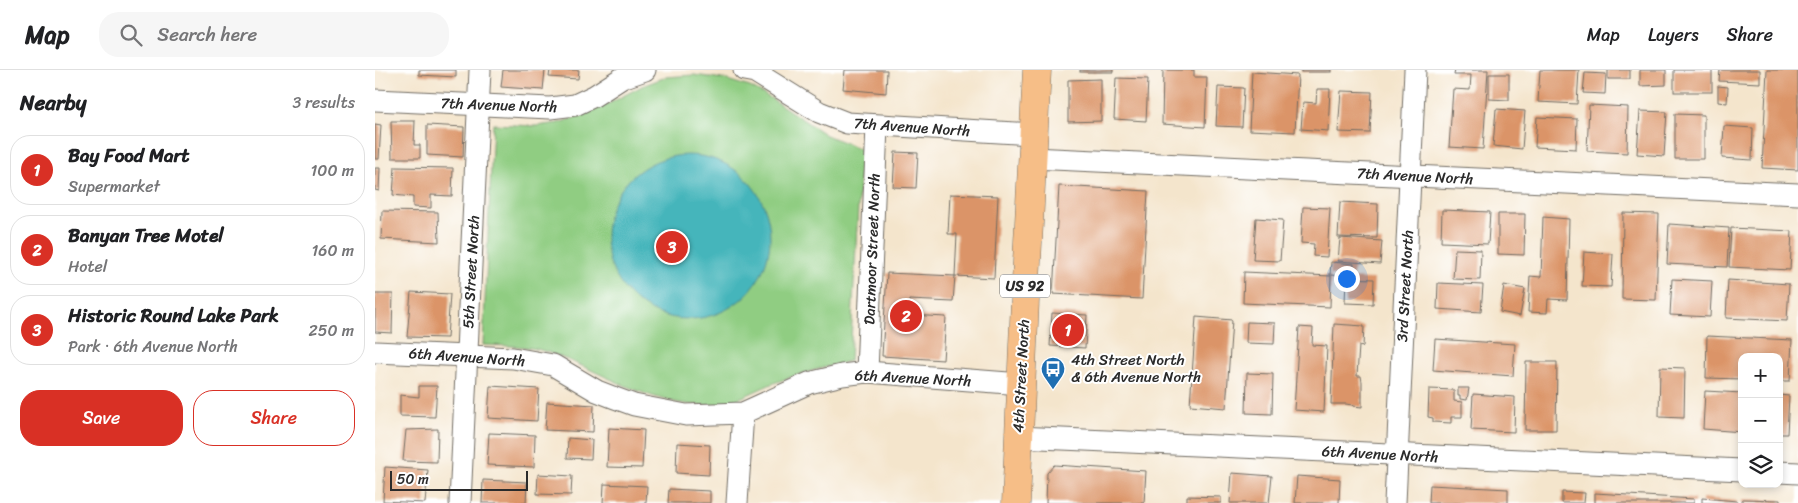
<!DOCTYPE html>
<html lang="en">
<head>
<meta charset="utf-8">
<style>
	:root { --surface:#fff; --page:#f6f6f6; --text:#202124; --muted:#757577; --line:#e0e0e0; --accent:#d93025 }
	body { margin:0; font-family:Sriracha,sans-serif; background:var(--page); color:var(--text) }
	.controls { position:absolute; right:15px; bottom:15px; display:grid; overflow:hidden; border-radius:10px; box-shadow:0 2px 8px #0003 }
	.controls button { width:45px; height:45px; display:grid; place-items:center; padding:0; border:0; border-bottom:1px solid var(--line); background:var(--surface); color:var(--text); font:25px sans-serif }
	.scale { position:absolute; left:15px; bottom:12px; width:138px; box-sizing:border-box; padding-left:5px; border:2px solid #2b2b2b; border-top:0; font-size:14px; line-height:18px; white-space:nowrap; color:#2b2b2b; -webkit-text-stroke:4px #fff; paint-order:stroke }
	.you { position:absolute; left:971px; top:208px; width:18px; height:18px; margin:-12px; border:4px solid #fff; border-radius:50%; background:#1a73e8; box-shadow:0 0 0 8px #1a73e833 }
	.badge { display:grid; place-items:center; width:32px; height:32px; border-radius:50%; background:var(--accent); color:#fff; font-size:16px; font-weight:700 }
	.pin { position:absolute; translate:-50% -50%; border:2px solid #fff; box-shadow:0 1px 5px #0006 }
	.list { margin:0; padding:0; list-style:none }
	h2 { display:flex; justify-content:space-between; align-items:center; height:65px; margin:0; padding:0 20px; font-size:21px }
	h2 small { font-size:16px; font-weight:400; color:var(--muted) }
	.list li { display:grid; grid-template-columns:32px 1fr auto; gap:15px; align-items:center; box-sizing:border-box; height:70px; margin:0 10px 10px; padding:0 10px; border:1px solid var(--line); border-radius:20px }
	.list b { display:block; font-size:19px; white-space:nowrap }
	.list p { margin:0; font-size:16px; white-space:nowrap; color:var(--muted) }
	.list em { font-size:16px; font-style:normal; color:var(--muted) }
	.actions { display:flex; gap:10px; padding:15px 20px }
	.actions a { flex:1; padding:11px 0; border:1px solid var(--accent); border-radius:20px; text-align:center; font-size:18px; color:var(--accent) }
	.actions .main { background:var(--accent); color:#fff }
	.icon { flex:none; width:28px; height:28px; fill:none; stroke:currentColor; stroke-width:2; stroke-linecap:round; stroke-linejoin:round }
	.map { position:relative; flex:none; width:1423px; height:433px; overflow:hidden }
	header { display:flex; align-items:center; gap:30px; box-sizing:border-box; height:70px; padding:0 25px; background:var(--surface); border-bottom:1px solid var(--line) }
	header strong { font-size:24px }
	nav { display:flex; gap:28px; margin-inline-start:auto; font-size:18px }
	.search { width:350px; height:45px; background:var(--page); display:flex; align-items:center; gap:12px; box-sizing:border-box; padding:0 18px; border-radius:20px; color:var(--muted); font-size:19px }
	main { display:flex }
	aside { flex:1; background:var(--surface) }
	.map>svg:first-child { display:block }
	.green { fill:#90cd82; stroke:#5e7c56 }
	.water { fill:#45b5bb; stroke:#387073 }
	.building { fill:#db9468 }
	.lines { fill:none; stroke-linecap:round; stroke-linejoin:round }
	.minor-casing { stroke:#716c63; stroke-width:23 }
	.major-casing { stroke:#716c63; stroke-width:29 }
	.minor { stroke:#fff; stroke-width:21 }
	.major { stroke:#f6be87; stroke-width:28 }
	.labels { text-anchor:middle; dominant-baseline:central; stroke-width:4; stroke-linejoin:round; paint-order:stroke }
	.shield { fill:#fff; stroke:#6b6b6b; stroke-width:1 }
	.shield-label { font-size:14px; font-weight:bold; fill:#2b2b2b }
	.street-label { font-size:15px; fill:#2b2b2b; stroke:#fff }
	.poi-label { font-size:15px; fill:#2b2b2b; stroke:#fff; text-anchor:start }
</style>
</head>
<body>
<header>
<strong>Map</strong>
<div class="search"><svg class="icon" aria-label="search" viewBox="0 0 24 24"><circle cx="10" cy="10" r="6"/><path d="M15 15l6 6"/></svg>Search here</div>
<nav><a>Map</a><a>Layers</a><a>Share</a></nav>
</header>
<main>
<aside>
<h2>Nearby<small>3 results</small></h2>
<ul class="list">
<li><span class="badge">1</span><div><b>Bay Food Mart</b><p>Supermarket</p></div><em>100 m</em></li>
<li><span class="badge">2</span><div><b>Banyan Tree Motel</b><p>Hotel</p></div><em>160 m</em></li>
<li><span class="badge">3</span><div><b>Historic Round Lake Park</b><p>Park · 6th Avenue North</p></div><em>250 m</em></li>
</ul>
<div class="actions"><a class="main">Save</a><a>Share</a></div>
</aside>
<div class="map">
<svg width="1423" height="433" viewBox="0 0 1423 433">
	<rect width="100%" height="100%" fill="#fff"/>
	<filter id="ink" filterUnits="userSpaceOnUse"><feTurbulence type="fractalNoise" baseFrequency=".02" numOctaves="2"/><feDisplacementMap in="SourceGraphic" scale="10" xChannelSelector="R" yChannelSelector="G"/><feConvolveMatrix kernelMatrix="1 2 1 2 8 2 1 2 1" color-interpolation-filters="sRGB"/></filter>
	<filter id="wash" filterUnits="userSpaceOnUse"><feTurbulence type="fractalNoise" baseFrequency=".0096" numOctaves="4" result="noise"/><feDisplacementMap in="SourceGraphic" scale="20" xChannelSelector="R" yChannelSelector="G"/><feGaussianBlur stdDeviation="1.12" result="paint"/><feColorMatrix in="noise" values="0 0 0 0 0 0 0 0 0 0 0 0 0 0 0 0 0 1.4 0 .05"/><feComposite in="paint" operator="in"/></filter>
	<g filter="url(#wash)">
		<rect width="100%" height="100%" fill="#f4e5cc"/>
		<path class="green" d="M319 5 349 9 375 17 397 29 451 65 486 79 475 291C451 297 426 303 402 312 382 319 359 334 338 335 278 339 226 300 172 282 152 275 128 276 108 275L118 54 161 56 183 53 205 46 233 34 267 16 291 7Z"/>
		<circle class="water" cx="313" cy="167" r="82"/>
		<g id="blocks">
			<g class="building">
				<polygon points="44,0 81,0 81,7 44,5"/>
				<polygon points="128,0 170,0 168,20 126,17"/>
				<polygon points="175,0 204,0 203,9 174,7"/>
				<polygon points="470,0 512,0 511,23 468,19"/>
				<rect x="705" y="0" width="33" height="2"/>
				<polygon points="788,0 819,0 819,7 832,7 830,57 787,54"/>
				<rect x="926" y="0" width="30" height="2"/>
				<polygon points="1080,0 1113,0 1108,79 1074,77 1078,19 1095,20 1096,5 1079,5"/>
				<polygon points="1165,0 1204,0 1202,34 1163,32"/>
				<rect x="1233" y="0" width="22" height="9"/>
				<polygon points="1265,0 1291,0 1291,15 1265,16"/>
				<rect x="1299" y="0" width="38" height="22"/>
				<polygon points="1345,0 1385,0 1385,13 1344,11"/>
				<polygon points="1392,0 1423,0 1423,100 1387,98"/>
				<polygon points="877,2 923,5 920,62 874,60"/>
				<polygon points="1210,3 1231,4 1230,24 1208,23"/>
				<polygon points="1114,4 1134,4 1134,30 1114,29"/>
				<polygon points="741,8 773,9 771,51 739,49"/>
				<polygon points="726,9 726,51 693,52 693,10"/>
				<polygon points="1343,16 1353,17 1352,33 1343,32"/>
				<polygon points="843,17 869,18 867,57 841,56"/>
				<polygon points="942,19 955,19 953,61 926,59 928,32 941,33"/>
				<polygon points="966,21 997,22 995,63 963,62"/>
				<polygon points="1214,35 1253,37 1252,83 1212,81"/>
				<polygon points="1121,39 1150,41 1147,79 1118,76"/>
				<polygon points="1265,41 1292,42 1289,86 1262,84"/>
				<polygon points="1300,44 1329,45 1329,89 1300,89"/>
				<polygon points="1162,47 1202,49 1201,79 1160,77"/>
				<polygon points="16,51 40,51 39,75 45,75 45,88 17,88"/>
				<polygon points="0,54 6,55 4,89 0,89"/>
				<polygon points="52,55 89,57 88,87 52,85"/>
				<polygon points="1349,56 1378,58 1377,90 1347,88"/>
				<polygon points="520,82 543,83 541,118 518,117"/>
				<polygon points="20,97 78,98 77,126 56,125 56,138 38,137 38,127 18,125"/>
				<polygon points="0,98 5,98 4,121 0,120"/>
				<polygon points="684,116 773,121 767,229 678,224"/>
				<polygon points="575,124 623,126 619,208 580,206 582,164 573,164"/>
				<polygon points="965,132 1003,134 1002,168 963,167"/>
				<polygon points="928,137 955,138 952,187 938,186 939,174 926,173"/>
				<polygon points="1067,140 1115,142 1113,174 1066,172"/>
				<polygon points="7,141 63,142 64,172 6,169"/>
				<polygon points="1248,143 1284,144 1281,230 1247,229"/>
				<polygon points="1123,144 1150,144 1149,185 1123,184"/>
				<polygon points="1168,147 1194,149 1192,230 1173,229 1172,243 1153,242 1155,206 1166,207"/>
				<polygon points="881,148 908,150 905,191 878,190"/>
				<polygon points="1294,154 1354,158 1352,197 1292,194"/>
				<polygon points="1356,158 1417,161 1415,200 1354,197"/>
				<polygon points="965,168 1007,171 1005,194 963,191"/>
				<polygon points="1080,179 1106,180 1105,210 1078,209"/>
				<polygon points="1209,182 1238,184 1236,217 1207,216"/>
				<polygon points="956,192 979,194 978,206 955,205"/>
				<polygon points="869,202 956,206 955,237 868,233"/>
				<polygon points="512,203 580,206 578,232 534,230 534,245 571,247 568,290 507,286"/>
				<polygon points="971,208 999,209 998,234 970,233"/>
				<polygon points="1297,209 1337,211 1335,247 1295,245"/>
				<polygon points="1353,210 1414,214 1412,251 1351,248"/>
				<polygon points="1063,213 1108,215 1106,242 1062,239"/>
				<polygon points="1129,215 1150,219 1145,246 1125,242"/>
				<polygon points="36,222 75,224 72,268 32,267"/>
				<polygon points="0,224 18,224 17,263 0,262"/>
				<polygon points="677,243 712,245 710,278 675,276"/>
				<polygon points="821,247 857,250 851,338 815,335"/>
				<polygon points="872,252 900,253 899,274 871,273"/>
				<polygon points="959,254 989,256 988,277 984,276 982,306 986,306 987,312 987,337 978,336 977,335 971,334 956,334"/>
				<polygon points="924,257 938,258 937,275 952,276 949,342 919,340"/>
				<polygon points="1332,266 1417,270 1415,311 1404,311 1404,287 1367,287 1367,309 1331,308"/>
				<polygon points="1060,269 1140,274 1138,306 1058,300"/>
				<polygon points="1151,292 1182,292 1181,360 1150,360"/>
				<polygon points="1285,297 1310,298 1309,348 1284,347"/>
				<polygon points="872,303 898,304 897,344 871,343"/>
				<polygon points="44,316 62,316 60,347 25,346 25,325 44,327"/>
				<polygon points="115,316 164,319 162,351 113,348"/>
				<polygon points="1083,318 1094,318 1092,330 1085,329 1085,326 1083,326"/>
				<polygon points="1054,319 1079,320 1079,331 1087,332 1087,347 1076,347 1076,353 1058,352 1058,348 1053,347"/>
				<polygon points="1330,321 1367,323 1367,362 1328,359"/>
				<polygon points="1098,324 1140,327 1139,362 1096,360"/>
				<polygon points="1404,325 1414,326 1412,364 1404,364"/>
				<polygon points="172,332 219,335 218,362 170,360"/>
				<polygon points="234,358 269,360 267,398 232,397"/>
				<polygon points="63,359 62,392 28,391 31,360"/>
				<polygon points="114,363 160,365 159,397 112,395"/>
				<polygon points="193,368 217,370 216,389 192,388"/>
				<polygon points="302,373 335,375 334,405 301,403"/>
				<polygon points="679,395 771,401 769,433 671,433 672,403"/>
				<polygon points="10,397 53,400 50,433 8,431"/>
				<polygon points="857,403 897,406 894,433 855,433"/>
				<polygon points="163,404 197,406 196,425 162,424"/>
				<polygon points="922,406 965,409 964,433 920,433"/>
				<polygon points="108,410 152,412 151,433 107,433"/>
				<polygon points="229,414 272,416 271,433 228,433"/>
				<polygon points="1055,415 1133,419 1133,433 1054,433"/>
				<polygon points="294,419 335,421 335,433 293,433"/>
				<polygon points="1187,422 1210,423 1209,433 1187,433"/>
				<polygon points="1220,423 1319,429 1319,433 1220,433"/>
				<polygon points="812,426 846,427 846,433 812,433"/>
				<polygon points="1327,428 1362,431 1362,433 1327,433"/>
				<polygon points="1367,429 1405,430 1405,433 1367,433"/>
			</g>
		</g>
	</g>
	<g filter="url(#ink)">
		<use href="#blocks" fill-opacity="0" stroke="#716c63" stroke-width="1"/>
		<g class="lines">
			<defs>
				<g id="minor">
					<polyline points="369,0 380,2 444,42 472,53 658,64"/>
					<polyline points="0,30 175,38 200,35 219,26 247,8 270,0"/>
					<polyline points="657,88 1423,124"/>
					<polyline points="0,282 138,288 178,295 222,321 240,328 259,335 311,345 368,343 434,313 467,305 492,302 646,314"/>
					<polyline points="492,302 502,56"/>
					<polyline points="643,367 1367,400"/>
					<polyline points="1404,402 1423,403"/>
					<polyline points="85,433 105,0"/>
					<polyline points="362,433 368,343"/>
					<polyline points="1020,433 1040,0"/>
				</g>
				<polyline id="major" points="641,433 650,230 662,0"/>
			</defs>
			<use href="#minor" class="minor-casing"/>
			<use href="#major" class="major-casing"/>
			<use href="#minor" class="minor"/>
			<use href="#major" class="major"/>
		</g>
	</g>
	<defs>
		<symbol id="bus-pin" viewBox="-11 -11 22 30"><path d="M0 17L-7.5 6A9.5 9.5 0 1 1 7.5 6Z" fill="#1f6fb2" stroke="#fff"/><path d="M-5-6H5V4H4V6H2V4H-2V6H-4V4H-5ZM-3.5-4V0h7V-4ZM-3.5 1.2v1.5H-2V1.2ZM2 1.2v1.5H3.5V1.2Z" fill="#fff"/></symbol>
	</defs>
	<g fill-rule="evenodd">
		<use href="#bus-pin" x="664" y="285" width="28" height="38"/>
	</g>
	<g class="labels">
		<rect class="shield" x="625" y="204.5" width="50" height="23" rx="4"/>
		<g class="shield-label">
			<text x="650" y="216">US 92</text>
		</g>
		<g class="street-label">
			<text transform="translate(124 35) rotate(2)">7th Avenue North</text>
			<text transform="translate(537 57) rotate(4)">7th Avenue North</text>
			<text transform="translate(1040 106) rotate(3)">7th Avenue North</text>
			<text transform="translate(497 179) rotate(-88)">Dartmoor Street North</text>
			<text transform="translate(96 202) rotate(-87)">5th Street North</text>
			<text transform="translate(1030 216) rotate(-87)">3rd Street North</text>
			<text transform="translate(92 287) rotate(4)">6th Avenue North</text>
			<text transform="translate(646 306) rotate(-87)">4th Street North</text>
			<text transform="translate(538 308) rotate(3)">6th Avenue North</text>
			<text transform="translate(1005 384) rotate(3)">6th Avenue North</text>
		</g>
		<g class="poi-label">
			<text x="696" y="290">4th Street North<tspan x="696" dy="17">&amp; 6th Avenue North</tspan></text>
		</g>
	</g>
</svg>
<div class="controls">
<button>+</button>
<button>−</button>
<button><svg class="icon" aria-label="layers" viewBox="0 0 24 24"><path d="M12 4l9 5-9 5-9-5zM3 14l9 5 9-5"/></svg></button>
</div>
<div class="scale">50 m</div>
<div class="you"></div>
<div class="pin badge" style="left:693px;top:260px">1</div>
<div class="pin badge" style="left:531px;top:246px">2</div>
<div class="pin badge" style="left:297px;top:177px">3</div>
</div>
</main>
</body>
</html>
